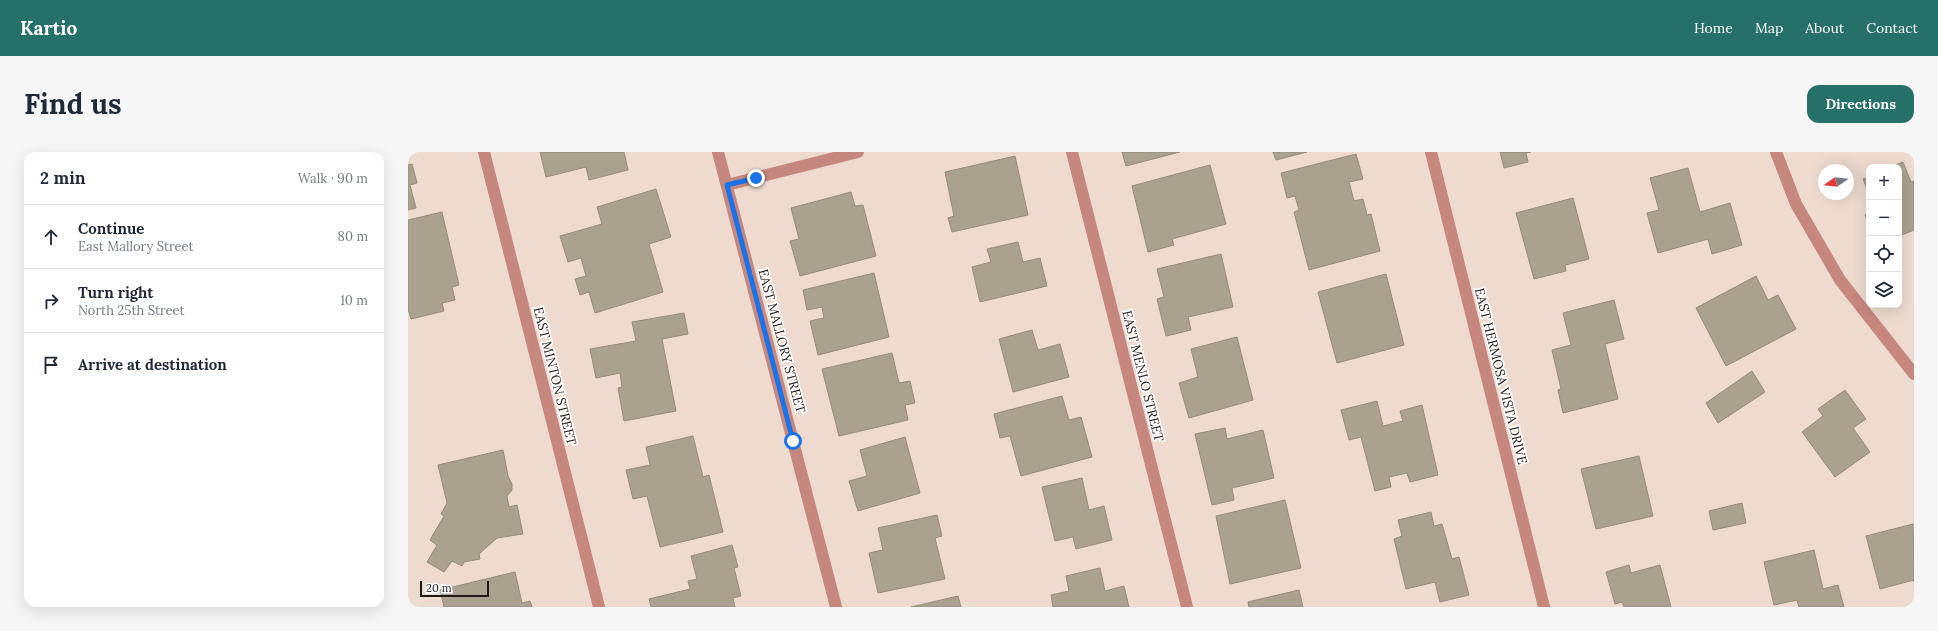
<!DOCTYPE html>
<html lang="en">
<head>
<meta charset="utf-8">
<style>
	:root { --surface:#fff; --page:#f6f6f7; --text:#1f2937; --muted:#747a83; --line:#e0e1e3; --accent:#26706a }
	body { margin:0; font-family:Lora,serif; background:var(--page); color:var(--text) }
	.controls { position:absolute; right:12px; top:12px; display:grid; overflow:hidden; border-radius:8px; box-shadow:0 4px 16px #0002 }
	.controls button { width:36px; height:36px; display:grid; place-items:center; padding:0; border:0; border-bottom:1px solid var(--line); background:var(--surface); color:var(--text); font:20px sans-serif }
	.compass { position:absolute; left:1410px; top:12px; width:36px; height:36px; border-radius:50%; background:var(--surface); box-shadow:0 4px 16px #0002; rotate:256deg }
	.scale { position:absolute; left:12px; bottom:10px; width:69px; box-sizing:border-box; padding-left:4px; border:2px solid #1f1814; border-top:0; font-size:11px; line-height:14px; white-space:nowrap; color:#1f1814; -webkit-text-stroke:3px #fff; paint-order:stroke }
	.stop { position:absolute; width:12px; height:12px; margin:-9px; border:3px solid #1a73e8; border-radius:50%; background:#fff }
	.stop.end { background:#1a73e8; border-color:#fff; box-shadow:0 1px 4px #0008 }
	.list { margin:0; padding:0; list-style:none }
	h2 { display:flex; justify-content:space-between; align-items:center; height:52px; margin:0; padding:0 16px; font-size:17px }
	h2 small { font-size:13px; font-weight:400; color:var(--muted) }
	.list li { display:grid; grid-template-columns:26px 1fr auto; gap:12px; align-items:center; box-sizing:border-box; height:64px; padding:0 16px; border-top:1px solid var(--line) }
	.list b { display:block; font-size:15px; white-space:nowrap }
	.list p { margin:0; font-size:13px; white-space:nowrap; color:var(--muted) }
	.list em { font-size:13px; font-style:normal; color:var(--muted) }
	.icon { flex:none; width:22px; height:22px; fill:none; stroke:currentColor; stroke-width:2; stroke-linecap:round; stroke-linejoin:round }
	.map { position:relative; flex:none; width:1506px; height:455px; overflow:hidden; border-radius:12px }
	header { display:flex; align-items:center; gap:24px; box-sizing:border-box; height:56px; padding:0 20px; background:var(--accent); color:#fff }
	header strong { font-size:19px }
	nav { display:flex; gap:22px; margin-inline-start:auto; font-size:14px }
	.intro { display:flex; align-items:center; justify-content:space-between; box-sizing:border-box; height:96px; padding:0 24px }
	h1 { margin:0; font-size:28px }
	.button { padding:10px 18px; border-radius:12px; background:var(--accent); color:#fff; font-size:14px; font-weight:700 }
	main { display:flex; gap:24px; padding:0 24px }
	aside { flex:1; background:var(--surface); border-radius:12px; box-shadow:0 4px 16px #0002 }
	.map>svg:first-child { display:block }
	.building { fill:#aba18f; stroke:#968b7a }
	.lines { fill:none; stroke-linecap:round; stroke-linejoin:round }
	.minor { stroke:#c6877f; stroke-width:12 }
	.route { stroke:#1a73e8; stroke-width:5 }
	.labels { text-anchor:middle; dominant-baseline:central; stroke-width:3.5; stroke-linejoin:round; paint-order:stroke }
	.street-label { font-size:13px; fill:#1f1814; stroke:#fff }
</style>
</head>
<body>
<header>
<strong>Kartio</strong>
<nav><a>Home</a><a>Map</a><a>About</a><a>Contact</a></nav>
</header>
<div class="intro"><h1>Find us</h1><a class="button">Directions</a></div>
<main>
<aside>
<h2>2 min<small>Walk · 90 m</small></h2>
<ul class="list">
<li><svg class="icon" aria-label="ahead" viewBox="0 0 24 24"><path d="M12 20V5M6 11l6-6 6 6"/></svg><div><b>Continue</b><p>East Mallory Street</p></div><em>80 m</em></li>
<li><svg class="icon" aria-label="right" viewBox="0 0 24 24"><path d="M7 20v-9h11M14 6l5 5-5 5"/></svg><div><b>Turn right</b><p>North 25th Street</p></div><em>10 m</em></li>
<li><svg class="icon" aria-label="arrive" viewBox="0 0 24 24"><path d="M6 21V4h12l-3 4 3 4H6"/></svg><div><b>Arrive at destination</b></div></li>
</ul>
</aside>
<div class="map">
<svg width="1506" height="455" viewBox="0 0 1506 455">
	<rect width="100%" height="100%" fill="#eedace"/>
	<g class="building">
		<polygon points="132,0 216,0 220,18 181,28 178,15 138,25"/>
		<polygon points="714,0 772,0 718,14"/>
		<polygon points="865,0 899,0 868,8"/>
		<polygon points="1092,0 1123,0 1118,1 1120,10 1096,16"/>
		<polygon points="948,2 955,27 941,30 946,49 955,47 959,63 963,62 972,99 901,118 886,60 891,58 887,44 879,46 873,21"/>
		<polygon points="607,4 620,63 544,80 540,66 546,64 537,20"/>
		<polygon points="1495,10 1503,30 1506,29 1506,78 1491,84 1491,15 1483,15"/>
		<polygon points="4,12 9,31 2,33 8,56 0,58 0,13"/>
		<polygon points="802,13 818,72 764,87 766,93 740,100 724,34"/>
		<polygon points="1280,16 1292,60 1322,51 1334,93 1304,102 1300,87 1250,101 1239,61 1251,58 1242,26"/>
		<polygon points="1461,25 1461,42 1455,27"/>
		<polygon points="248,37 263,85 241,92 255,140 187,161 181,140 172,143 167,127 178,124 173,106 160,110 152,84 194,72 189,55"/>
		<polygon points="443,40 447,54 455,53 468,104 392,124 382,89 391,87 383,56"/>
		<polygon points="1165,46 1181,107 1157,113 1158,119 1126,127 1108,61"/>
		<polygon points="34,60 51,133 44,135 47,148 34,151 36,159 3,167 0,157 0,68"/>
		<polygon points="1461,61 1461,73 1457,63"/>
		<polygon points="610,90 615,110 632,106 639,134 572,150 564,115 583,110 579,97"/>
		<polygon points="813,102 825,155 780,165 783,178 758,184 749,147 756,145 749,117"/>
		<polygon points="466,121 481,185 410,203 402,169 416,166 414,155 399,158 395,138"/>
		<polygon points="978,122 996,193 929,211 910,140"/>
		<polygon points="1348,124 1360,148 1370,143 1388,177 1318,214 1288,156"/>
		<polygon points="1206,148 1216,187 1197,192 1210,247 1155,261 1150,238 1153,237 1144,198 1163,193 1155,161"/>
		<polygon points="276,161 280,182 254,187 268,259 216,269 210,236 214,235 212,221 188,226 182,197 228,189 224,170"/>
		<polygon points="624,178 630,198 652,192 661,225 605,240 591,187"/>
		<polygon points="829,185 845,248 781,266 771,231 790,225 783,197"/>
		<polygon points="484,201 491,231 502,229 507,251 497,253 500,268 431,284 414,217"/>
		<polygon points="1344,219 1357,240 1310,271 1298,251"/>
		<polygon points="1437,238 1458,267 1445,276 1462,300 1427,325 1394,280 1415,264 1410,257"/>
		<polygon points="654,244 661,268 673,265 684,305 613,324 602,284 592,286 586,262"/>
		<polygon points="969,249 975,274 995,269 992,259 1014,253 1030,323 1002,330 999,321 981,325 983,335 967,339 953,285 941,288 933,258"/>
		<polygon points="817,276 819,287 855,278 866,326 824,336 826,348 804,353 787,282"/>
		<polygon points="285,284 295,325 301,323 315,380 252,395 239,344 225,347 218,318 242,313 238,295"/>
		<polygon points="497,285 512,341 450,359 441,329 459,324 452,298"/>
		<polygon points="95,298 100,324 104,332 104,338 99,344 101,355 109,353 115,382 89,386 71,402 72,407 56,410 54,414 44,409 36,420 19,410 29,393 22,388 36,364 33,362 39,351 30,313"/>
		<polygon points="1231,304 1245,364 1188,377 1173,317"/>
		<polygon points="674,326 681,358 696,354 704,388 668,397 665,385 647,389 634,335"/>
		<polygon points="877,348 893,416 822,432 808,364"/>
		<polygon points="1334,351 1338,371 1305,378 1301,359"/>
		<polygon points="1023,360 1026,374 1034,372 1044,407 1051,405 1061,443 1032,450 1027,430 998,437 986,387 994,384 990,368"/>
		<polygon points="529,363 534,384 527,386 537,427 470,441 461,401 475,398 470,376"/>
		<polygon points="1505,372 1506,430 1506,428 1472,437 1458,384"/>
		<polygon points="324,393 330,415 326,416 333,444 325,446 327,455 243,455 241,447 282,437 280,429 289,427 283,404"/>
		<polygon points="1406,398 1415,437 1430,433 1436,455 1391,455 1389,448 1366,453 1356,410"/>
		<polygon points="1221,413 1223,421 1252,413 1263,455 1216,455 1214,450 1207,452 1198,420"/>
		<polygon points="692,416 697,439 716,434 721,455 645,455 643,443 661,439 658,424"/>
		<polygon points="107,420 114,451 122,449 124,455 36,455 32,438"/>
		<polygon points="891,438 895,455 841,455 840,450"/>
		<polygon points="550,444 553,455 503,455"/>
	</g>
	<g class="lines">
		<g class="minor">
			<polyline points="76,0 191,455"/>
			<polyline points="310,0 428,455"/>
			<polyline points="664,0 779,455"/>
			<polyline points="1023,0 1136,455"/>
			<polyline points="1368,0 1388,52 1432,128 1506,222"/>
			<polyline points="319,33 450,0"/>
		</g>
	</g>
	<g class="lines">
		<polyline class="route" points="348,26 319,33 385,289"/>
	</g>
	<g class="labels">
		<g class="street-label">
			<text transform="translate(374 189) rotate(75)">EAST MALLORY STREET</text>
			<text transform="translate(147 224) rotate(76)">EAST MINTON STREET</text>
			<text transform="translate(735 224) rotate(76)">EAST MENLO STREET</text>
			<text transform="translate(1093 224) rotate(76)">EAST HERMOSA VISTA DRIVE</text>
		</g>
	</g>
</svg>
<div class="controls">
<button>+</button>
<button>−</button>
<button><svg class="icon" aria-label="locate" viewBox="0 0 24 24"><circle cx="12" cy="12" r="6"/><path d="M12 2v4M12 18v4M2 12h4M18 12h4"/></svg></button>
<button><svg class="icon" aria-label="layers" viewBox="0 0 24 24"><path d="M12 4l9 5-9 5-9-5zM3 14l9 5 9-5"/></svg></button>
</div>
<svg class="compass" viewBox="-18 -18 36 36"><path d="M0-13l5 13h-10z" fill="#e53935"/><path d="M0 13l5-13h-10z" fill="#747a83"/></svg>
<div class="scale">20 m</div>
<div class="stop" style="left:385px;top:289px"></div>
<div class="stop end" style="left:348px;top:26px"></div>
</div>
</main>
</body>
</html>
